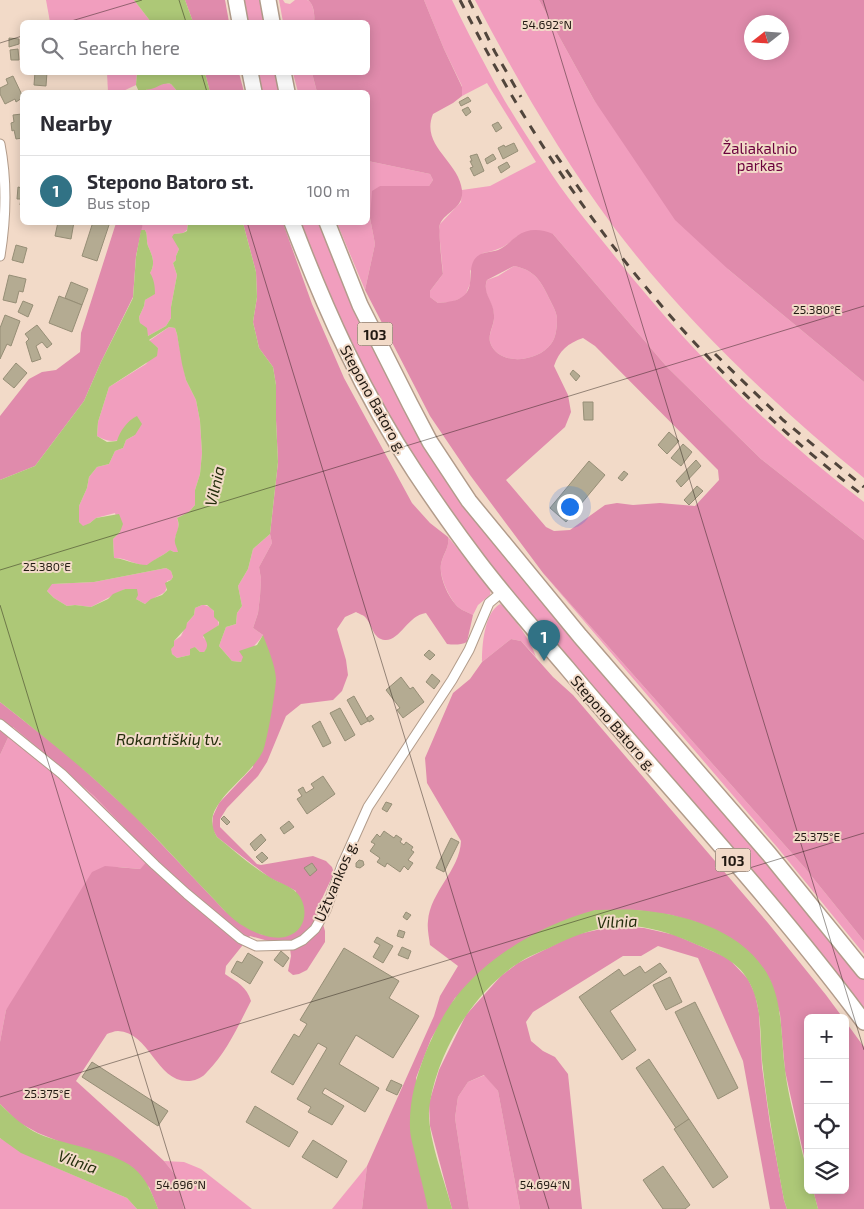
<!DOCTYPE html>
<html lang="en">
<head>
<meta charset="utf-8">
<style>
	:root { --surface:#fff; --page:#f2f2f3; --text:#2b2b33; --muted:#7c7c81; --line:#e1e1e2; --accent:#317285 }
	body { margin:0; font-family:"Exo 2",sans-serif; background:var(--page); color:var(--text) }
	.controls { position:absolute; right:15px; bottom:15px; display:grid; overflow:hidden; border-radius:8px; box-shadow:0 2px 12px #0003 }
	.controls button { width:45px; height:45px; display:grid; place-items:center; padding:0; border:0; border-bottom:1px solid var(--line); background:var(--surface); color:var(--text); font:25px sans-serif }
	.compass { position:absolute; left:744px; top:15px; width:45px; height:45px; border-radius:50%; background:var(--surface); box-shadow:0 2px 12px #0003; rotate:253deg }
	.you { position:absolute; left:569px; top:506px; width:18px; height:18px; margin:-12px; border:4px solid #fff; border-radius:50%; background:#1a73e8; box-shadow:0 0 0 8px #1a73e833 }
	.badge { display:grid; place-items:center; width:32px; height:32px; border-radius:50%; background:var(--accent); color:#fff; font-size:16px; font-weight:700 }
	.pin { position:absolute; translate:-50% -41px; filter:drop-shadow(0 1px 2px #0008) }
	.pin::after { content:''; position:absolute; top:26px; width:18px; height:15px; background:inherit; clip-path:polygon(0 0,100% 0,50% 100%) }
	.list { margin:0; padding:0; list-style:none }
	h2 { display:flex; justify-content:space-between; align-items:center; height:65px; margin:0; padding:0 20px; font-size:21px }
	h2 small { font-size:16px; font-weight:400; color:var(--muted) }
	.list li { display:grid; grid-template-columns:32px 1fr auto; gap:15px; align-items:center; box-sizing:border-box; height:70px; padding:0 20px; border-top:1px solid var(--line) }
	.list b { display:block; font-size:19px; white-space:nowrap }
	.list p { margin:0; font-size:16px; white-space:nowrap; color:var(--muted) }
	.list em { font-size:16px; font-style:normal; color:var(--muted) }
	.icon { flex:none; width:28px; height:28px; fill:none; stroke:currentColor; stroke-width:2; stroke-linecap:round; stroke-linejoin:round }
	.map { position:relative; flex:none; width:864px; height:1209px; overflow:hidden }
	.search { position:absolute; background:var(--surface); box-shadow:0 2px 12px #0003; left:20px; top:20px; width:350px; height:55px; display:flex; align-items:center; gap:12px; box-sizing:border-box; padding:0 18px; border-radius:8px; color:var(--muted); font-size:19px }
	.panel { position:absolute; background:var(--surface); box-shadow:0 2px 12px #0003; left:20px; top:90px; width:350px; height:135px; border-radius:8px }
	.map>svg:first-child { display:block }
	.green { fill:#f19ebe }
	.forest { fill:#e08bac; fill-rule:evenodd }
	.water { fill:#adc877; fill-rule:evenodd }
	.building { fill:#b4ab92; stroke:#968e76 }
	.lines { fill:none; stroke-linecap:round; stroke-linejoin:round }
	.street-casing { stroke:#b29c8b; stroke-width:11 }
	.primary-casing { stroke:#b29c8b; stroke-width:18 }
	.street { stroke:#fff; stroke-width:9 }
	.primary { stroke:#fff; stroke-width:15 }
	.rail { stroke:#51453c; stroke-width:3; stroke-dasharray:9 9; stroke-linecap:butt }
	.ticks { fill:none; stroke:#211912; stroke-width:1; stroke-opacity:0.45 }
	.labels { text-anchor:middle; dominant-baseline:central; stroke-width:4; stroke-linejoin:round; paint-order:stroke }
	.shield { fill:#f2dac8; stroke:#605349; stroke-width:1 }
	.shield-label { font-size:14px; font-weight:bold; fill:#211912 }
	.park-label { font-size:15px; fill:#6b023d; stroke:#f2dac8 }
	.street-label { font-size:15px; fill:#211912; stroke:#f2dac8 }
	.water-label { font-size:16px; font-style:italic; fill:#242e0c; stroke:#f2dac8 }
	.ticks-label { font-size:12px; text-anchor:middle; fill:#211912; stroke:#f2dac8; stroke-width:4; stroke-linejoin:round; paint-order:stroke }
</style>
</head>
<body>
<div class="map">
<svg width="864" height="1209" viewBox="0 0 864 1209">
	<rect width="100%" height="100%" fill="#f2dac8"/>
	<g class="green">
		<polygon points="46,0 134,0 151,22 50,22"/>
		<polygon points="243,0 263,0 266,22 247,22"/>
		<path d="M279 0H283L285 3 290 4 295 0C298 0 304 0 307 0 314 2 315 17 314 22H283Z"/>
		<path d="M424 0H452C464 25 477 50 490 74 506 105 526 135 545 164 564 194 587 222 609 249 683 343 768 430 864 502V540L761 459 667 367 553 234 517 236C506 247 498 250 483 253L470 271V284L465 296 452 302 438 303 430 297V291L443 274 439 231 440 224 461 202 462 190 490 186 536 162 487 83 462 96V86L444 49Z"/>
		<path d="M475 0H539L594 100 729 270 864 382V478C772 403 685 321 613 226 560 155 516 78 475 0Z"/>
		<polygon points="107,73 137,73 136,85 121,92 108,92"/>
		<polygon points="256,73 277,73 282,92 261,92"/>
		<polygon points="293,73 312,73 317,92 298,92"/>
		<polygon points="165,83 171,84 178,92 139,92"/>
		<polygon points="368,161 430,174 433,180 429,186 380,186 370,218 375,244 365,290 337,223 368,222"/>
		<path d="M143 223H188L187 230 183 233 174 234 179 249 176 256V260L173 263 177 275 171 307V318L166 326 148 336 140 323 139 317 144 306 145 300 154 294 150 273C156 263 152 255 148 246 146 240 148 235 145 230H141Z"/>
		<polygon points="299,223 320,223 433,458 819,922 864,980 864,1012 564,655 490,566 447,508 411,454 384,409 345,333"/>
		<path d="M514 266C533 270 539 278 547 294 550 301 557 311 557 319 557 327 556 338 551 344 538 362 498 367 490 342 488 334 495 324 494 315 493 301 482 295 487 280L498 276Z"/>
		<path d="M169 327 175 328 177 334 186 380 196 400 200 421 202 453 200 474 195 490V505L189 512 177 518C180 526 178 531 175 538L178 549V552H174L170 550C163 556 154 559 147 566 135 565 127 558 114 558L113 539 120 532 115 513 96 518 90 523 83 527 79 522V506L87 488 89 477 97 467 109 464 115 451 123 448 126 440 135 435C120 440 112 445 97 436L98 422 109 387 146 364 158 348 149 341Z"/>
		<path d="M270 534 272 543 259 567 261 579 260 596 258 613 253 628 263 635C256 646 248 650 241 662L232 661 219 646 226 627 236 624 237 613 242 606 238 586 248 569 253 549Z"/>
		<path d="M448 537 491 588 490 595 478 605 473 615C467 612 459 609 456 605 448 595 439 576 441 564 443 554 450 547 448 537Z"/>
		<path d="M166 568 171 571 173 577 171 580 167 581C167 592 165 593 156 597 152 599 149 602 145 604L136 599 137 589H125L91 607 75 605 67 606 54 598 47 591 51 584 94 582Z"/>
		<polygon points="543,573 805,868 864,941 864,954 777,847"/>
		<path d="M500 604 502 605C516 621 529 637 536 657L521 641 511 639 482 662C482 646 484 613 500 604Z"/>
		<path d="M202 605C213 605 217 615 219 625L203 637 207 641 208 647 204 652H200L195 647 190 655 177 658 172 654 170 649 174 646V641L181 636 187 623 194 615 195 608Z"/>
		<polygon points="13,727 94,796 153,856 140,869 118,867 6,1010 0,1042 0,755"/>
		<polygon points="485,1075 498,1091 520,1209 469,1209 455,1118 458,1097 468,1082"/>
		<polygon points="0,1138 38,1160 127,1198 137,1209 0,1209"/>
		<polygon points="164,1161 184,1162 201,1169 252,1209 184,1209 177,1177"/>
		<polygon points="367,1166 362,1209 332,1209"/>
	</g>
	<g class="forest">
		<polygon points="185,0 225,0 229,22 193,22"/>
		<path d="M308 0H424L444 49 462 87V96L453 103 433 114C420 146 459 161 462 190 464 209 446 211 440 224 438 227 442 267 443 274L430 291V297L438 303C452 302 468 300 470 283 471 275 470 267 474 260 480 251 490 253 498 250 506 247 510 241 517 236 528 228 541 229 553 234L667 367 761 459 864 540V941L805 868 543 573 470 475 430 416 365 290 375 244 370 218 372 191 380 186H429L433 180 430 174 368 161V92H317L312 73 368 72V22H314C315 16 314 4 308 0ZM514 266C533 270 539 278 547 294 550 301 557 311 557 319 557 327 556 338 551 344 538 362 498 367 490 342 488 333 495 324 494 315 494 301 482 294 487 280ZM583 338 595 346 718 470 719 480 695 506 660 503 633 505 617 503 605 505 570 530 554 531 546 527 506 480 565 427 571 412 568 395 554 366C559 351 568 343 583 338Z"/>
		<path d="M539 0H864V382L729 270 675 220 594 100ZM752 22H782V52H752Z"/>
		<polygon points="205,73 239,73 244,92 210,92"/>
		<polygon points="116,223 143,223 136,256 133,297 101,362 84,401 35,466 0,480 0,416 29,379 42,372 56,370 80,352 81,333"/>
		<path d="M243 223H283L312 304 344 378 412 503 430 523 448 537C450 547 443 554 441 564 439 576 447 595 456 605 459 609 467 612 473 615L467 642C461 645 454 645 447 644L426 613C408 615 400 641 385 640 373 639 372 625 366 618 364 615 359 614 356 612L345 617 337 629 346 660 348 675 342 691 333 700 301 704 286 716 267 762 258 776 227 808 220 819V827L257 864 261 865 313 856 326 861 332 867 334 873 318 907 325 931V942L307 970 299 974 293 975 288 971 291 956 289 941 272 942 250 936 226 966 225 974C237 982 247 987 251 1001 238 1026 227 1052 207 1072 203 1077 197 1080 190 1081 157 1084 150 1032 118 1031 114 1031 110 1033 107 1034L76 1081 164 1161 177 1177 184 1209H158L149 1187 58 1141 38 1133 18 1122 0 1104V1042L6 1010 92 872 105 866 140 869 152 856 94 796 13 727 0 755V702L70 757 133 814 225 911 260 934 274 937H285L296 891 270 878 217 837 212 828 213 816 219 803 253 767 263 635 253 628 258 613 260 596 261 579 259 567 272 543 270 534 278 462 276 420V385L273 367 259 348 253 322 257 297 256 272Z"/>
		<path d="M511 639 521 641 553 677 573 695 768 923 826 995 843 1018H808V1174L785 1071 780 1014 770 980 696 922 671 915 636 910H595L455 998 431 1039 416 1078 428 1209H362L367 1166 434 1016 440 996 458 966 430 945C429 937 427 929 428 921 430 892 460 870 461 841L427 783 425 758 453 693 470 679 482 662Z"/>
		<polygon points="615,926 644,928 675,935 728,958 748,979 755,994 759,1013 762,1067 770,1124 784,1200 787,1209 770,1209 743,1061 698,958 658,946 641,956 623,956 533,1012 526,1022 531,1041 543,1051 555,1057 568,1074 582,1209 520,1209 498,1091 484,1075 468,1082 458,1097 455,1118 469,1209 452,1209 430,1126 429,1103 439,1070 466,1015 501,976 518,963 574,935"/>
		<polygon points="845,1021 864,1047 864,1209 818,1209 813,1190 845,1190"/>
	</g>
	<g class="water">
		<polygon points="134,0 185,0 193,22 151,22"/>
		<path d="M137 73H205L210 92H178L171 84C163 82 159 87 151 89 146 90 144 90 139 92L136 85Z"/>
		<path d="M188 223H243L256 272 257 297 253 322 259 348 273 367 276 385V420L278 462 270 534 253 549 248 569 238 586 242 606 237 613 236 624 226 627 219 646 232 661 241 662 243 657 239 651 257 645 263 635C268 649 275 664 276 679 276 689 267 742 263 751 251 775 221 792 213 815 211 823 213 830 217 837 234 850 252 867 271 878 279 883 291 886 297 893 309 906 307 930 288 936 276 941 256 934 245 927 230 919 218 903 206 891 182 866 158 839 133 815 91 774 46 738 0 702V480L35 466 84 401 101 362 133 298 136 257 141 230H145C148 235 146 240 148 246 152 255 156 263 150 273 154 279 155 286 155 294L145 300 144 306 139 317 140 323 147 328 148 336 166 326 171 318V307L177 275 173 263 176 260V256L179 249 172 237 174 234 183 233 187 231ZM169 327 175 328 177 334 182 364 186 380 196 400 200 421 202 453 200 474 195 490V505L189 512 177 518C181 527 176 531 175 539 174 544 177 547 178 552H174L170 550C163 556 154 559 147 565 135 565 126 559 114 558L113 539 120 532 123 524 119 514 96 518 90 523 83 526 79 522V506L87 488 89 477 97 467 109 464 115 451 123 448 126 440 135 435 142 424 137 416C127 421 120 431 117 441L107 442 97 436 98 422 109 387 157 356 158 348 149 340ZM166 568 171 571 173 577 171 580 165 583 167 590 162 595 151 599 145 604 136 599 138 595 137 589H125L113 594 108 599 91 607 75 605 67 606 54 598 47 591 52 584 94 582ZM202 605H207L214 611V617L219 622V625L203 635C206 642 210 644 204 652H200L195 647 190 649V655L177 658 172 654 171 649 174 646V641L186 628 187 623 194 615 195 608Z"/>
		<path d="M595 910C609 910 623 909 637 910 686 914 746 931 770 979 783 1006 781 1041 785 1069 787 1088 792 1107 796 1125 800 1141 803 1158 808 1174V1190H813L818 1209H787L784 1200C776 1157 768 1113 763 1069 759 1040 764 1007 748 980 736 959 714 952 693 943 669 932 642 924 616 926 593 928 571 937 551 947 540 952 527 957 517 964 473 993 439 1050 430 1102 424 1130 445 1180 452 1209H428C424 1190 419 1172 415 1154 413 1145 410 1136 410 1128 409 1101 416 1078 425 1054 433 1035 443 1014 456 997 489 955 543 924 595 910Z"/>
		<path d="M0 1104C12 1116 24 1127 39 1134 67 1146 119 1151 138 1172 148 1182 153 1196 158 1209H137L127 1198 21 1153 0 1138Z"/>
	</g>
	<g class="building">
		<polygon points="9,38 19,39 19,44 9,47"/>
		<polygon points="18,49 19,60 11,60 10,50"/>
		<polygon points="35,72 47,72 46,86 34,85"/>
		<polygon points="13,76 22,95 22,98 16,102 15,99 5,104 0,94 0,88 8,84 6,79"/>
		<polygon points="468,97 471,101 461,106 459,102"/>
		<polygon points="468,107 471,112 466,116 462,110"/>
		<polygon points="22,114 22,138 16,139 14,130 12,131 11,123 14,122 13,115"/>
		<polygon points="498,122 502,128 496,132 492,125"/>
		<polygon points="514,143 518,151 503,159 498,148 504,145 505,147"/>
		<polygon points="477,154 484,171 474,176 470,168 473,167 470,161 472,161 470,156"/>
		<polygon points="493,154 496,159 487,164 485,159"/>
		<polygon points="507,162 510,167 501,173 498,167"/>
		<polygon points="22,186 22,205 20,205 21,199 17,199 18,187 22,188"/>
		<polygon points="58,222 74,222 71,239 55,236"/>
		<polygon points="93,222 110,222 97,261 82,256"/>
		<polygon points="16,245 27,248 23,263 12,260"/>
		<polygon points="9,275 26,279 23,292 19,291 16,303 3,300"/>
		<polygon points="71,282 88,289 82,305 65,298"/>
		<polygon points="59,296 82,305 72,332 49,323"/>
		<polygon points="23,301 33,305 28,317 18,312"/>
		<polygon points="5,315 20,321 11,346 7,344 0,359 0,328"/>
		<polygon points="37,325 52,344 47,348 42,342 36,346 41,359 32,362 26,342 29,339 25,334"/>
		<polygon points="16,363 27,373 14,388 3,379"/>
		<polygon points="573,370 580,376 576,381 570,374"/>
		<polygon points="583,402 593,402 593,420 584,420"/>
		<polygon points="669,432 679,441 667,454 658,445"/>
		<polygon points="683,444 692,452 681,466 671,458"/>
		<polygon points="696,460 701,466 681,487 676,481"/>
		<polygon points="589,461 605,475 566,522 550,508"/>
		<polygon points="624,471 628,474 622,481 618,478"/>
		<polygon points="697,486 703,491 689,505 684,500"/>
		<polygon points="429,650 435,655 430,660 424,655"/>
		<polygon points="432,674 440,681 434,689 426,682"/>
		<polygon points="401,677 410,689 413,687 424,702 403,718 397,710 400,708 386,690"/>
		<polygon points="354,696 368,721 361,725 347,700"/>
		<polygon points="340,708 355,735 345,741 330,713"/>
		<polygon points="371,715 374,719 369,722 367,718"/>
		<polygon points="320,721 331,743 323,747 312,726"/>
		<polygon points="323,776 335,794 307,814 297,799 302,796 298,790 303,787 306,793 314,788 311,784"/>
		<polygon points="386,802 392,804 387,812 382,809"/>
		<polygon points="224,816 230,822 227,825 221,819"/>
		<polygon points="289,821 294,827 284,834 280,828"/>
		<polygon points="384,831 394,838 396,835 402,839 400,842 404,845 406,842 413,847 411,850 414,852 408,860 413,863 408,870 404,866 400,872 387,863 385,867 377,862 380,858 370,851 375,844 371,842 377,834 380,837"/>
		<polygon points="261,834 266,840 255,851 250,844"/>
		<polygon points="451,838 459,842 444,872 436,868"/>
		<polygon points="262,852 268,858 262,863 256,857"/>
		<polygon points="359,860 363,861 364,865 360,868 356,867 356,863"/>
		<polygon points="312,863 317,870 310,876 304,868"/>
		<polygon points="406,912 411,915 407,920 403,917"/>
		<polygon points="399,930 405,932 403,938 397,936"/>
		<polygon points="377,937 393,946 383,963 373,957 380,945 374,942"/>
		<polygon points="402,947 411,951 408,959 398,955"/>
		<polygon points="344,948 399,981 389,998 419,1016 393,1058 356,1035 339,1064 379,1088 365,1112 325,1088 322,1093 344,1106 332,1125 308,1112 311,1107 297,1099 327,1048 318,1043 293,1085 271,1072 294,1034 299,1037 307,1024 300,1020"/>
		<polygon points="281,951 289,958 283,967 274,960"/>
		<polygon points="248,953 263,962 250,984 231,972 237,961 242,963"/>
		<polygon points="660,963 667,972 610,1011 636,1050 622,1060 579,997 619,969 624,976 640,966 645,973"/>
		<polygon points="670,977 682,1002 666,1010 653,985"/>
		<polygon points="695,1002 738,1088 718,1099 675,1012"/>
		<polygon points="649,1059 689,1119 676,1128 636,1068"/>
		<polygon points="92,1062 168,1111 158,1126 82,1077"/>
		<polygon points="391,1080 402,1085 397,1095 386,1090"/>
		<polygon points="255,1106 298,1132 289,1147 246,1122"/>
		<polygon points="689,1119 728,1177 713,1188 674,1129"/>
		<polygon points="313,1140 347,1161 337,1178 302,1157"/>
		<polygon points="663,1166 690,1205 685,1209 663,1209 643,1180"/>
	</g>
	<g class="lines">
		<defs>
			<g id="street">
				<path d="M0 144C7 180 6 219 0 256"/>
				<polyline points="0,724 62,774 155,865 187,894 241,939 256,946 293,945 303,940 315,929 326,910 342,865 368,807 452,680 469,650 489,603 502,592"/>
			</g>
			<g id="primary">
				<polyline points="236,0 240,22"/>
				<polyline points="268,0 272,22"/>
				<polyline points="250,72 254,92"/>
				<polyline points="283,72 287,92"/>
				<path d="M292 222C325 309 363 394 415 472 435 502 456 532 478 561 506 598 537 633 567 668 666 786 772 898 864 1022"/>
				<polyline points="327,222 360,305 410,404 430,442 469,501 580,636 769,854 864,971"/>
			</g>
		</defs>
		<use href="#street" class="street-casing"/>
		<use href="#primary" class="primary-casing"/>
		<use href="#street" class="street"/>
		<use href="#primary" class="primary"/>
		<g class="rail">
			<path d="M460 0C557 194 690 365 864 496"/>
			<polyline points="469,0 495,52 521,97"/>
			<polyline points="556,155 583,194"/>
			<polyline points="715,354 783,420 864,487"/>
		</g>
	</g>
	<path class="ticks" d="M179 0 186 22M543 0 864 1050M68 22 142 0M0 43 22 36M201 72 207 92M247 222 549 1209M0 570 864 306M0 605 185 1209M0 1097 864 833"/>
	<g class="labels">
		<g class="shield">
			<rect x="357.5" y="322.5" width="35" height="23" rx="4"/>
			<rect x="715.5" y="848.5" width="35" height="23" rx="4"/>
		</g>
		<g class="shield-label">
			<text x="375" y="334">103</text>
			<text x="733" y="860">103</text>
		</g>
		<g class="park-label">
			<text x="760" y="148">Žaliakalnio<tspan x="760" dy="17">parkas</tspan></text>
		</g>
		<g class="street-label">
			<text transform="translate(374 399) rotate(61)">Stepono Batoro g.</text>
			<text transform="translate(614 723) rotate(49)">Stepono Batoro g.</text>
			<text transform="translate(335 881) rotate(-67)">Užtvankos g.</text>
		</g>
		<g class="water-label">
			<text transform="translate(214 486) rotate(-77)">Vilnia</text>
			<text x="169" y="738">Rokantiškių tv.</text>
			<text transform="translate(617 921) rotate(-2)">Vilnia</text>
			<text transform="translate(78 1161) rotate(20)">Vilnia</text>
		</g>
	</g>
	<g class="ticks-label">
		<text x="547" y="29">54.692°N</text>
		<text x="817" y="314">25.380°E</text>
		<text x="47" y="571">25.380°E</text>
		<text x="817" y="841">25.375°E</text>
		<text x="47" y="1098">25.375°E</text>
		<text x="181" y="1189">54.696°N</text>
		<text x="545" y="1189">54.694°N</text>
	</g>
</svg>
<div class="controls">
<button>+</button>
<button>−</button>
<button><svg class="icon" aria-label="locate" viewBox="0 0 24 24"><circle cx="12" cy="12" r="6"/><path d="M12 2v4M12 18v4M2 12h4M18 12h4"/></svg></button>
<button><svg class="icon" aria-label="layers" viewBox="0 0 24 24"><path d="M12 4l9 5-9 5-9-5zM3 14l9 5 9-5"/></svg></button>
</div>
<svg class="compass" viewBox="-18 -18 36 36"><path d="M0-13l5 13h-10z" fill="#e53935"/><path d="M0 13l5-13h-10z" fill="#7c7c81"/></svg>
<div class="you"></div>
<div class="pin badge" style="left:544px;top:661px">1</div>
<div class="search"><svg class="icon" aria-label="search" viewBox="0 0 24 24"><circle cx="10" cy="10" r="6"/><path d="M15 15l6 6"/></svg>Search here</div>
<section class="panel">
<h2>Nearby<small></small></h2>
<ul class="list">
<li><span class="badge">1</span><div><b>Stepono Batoro st.</b><p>Bus stop</p></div><em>100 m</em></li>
</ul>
</section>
</div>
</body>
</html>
